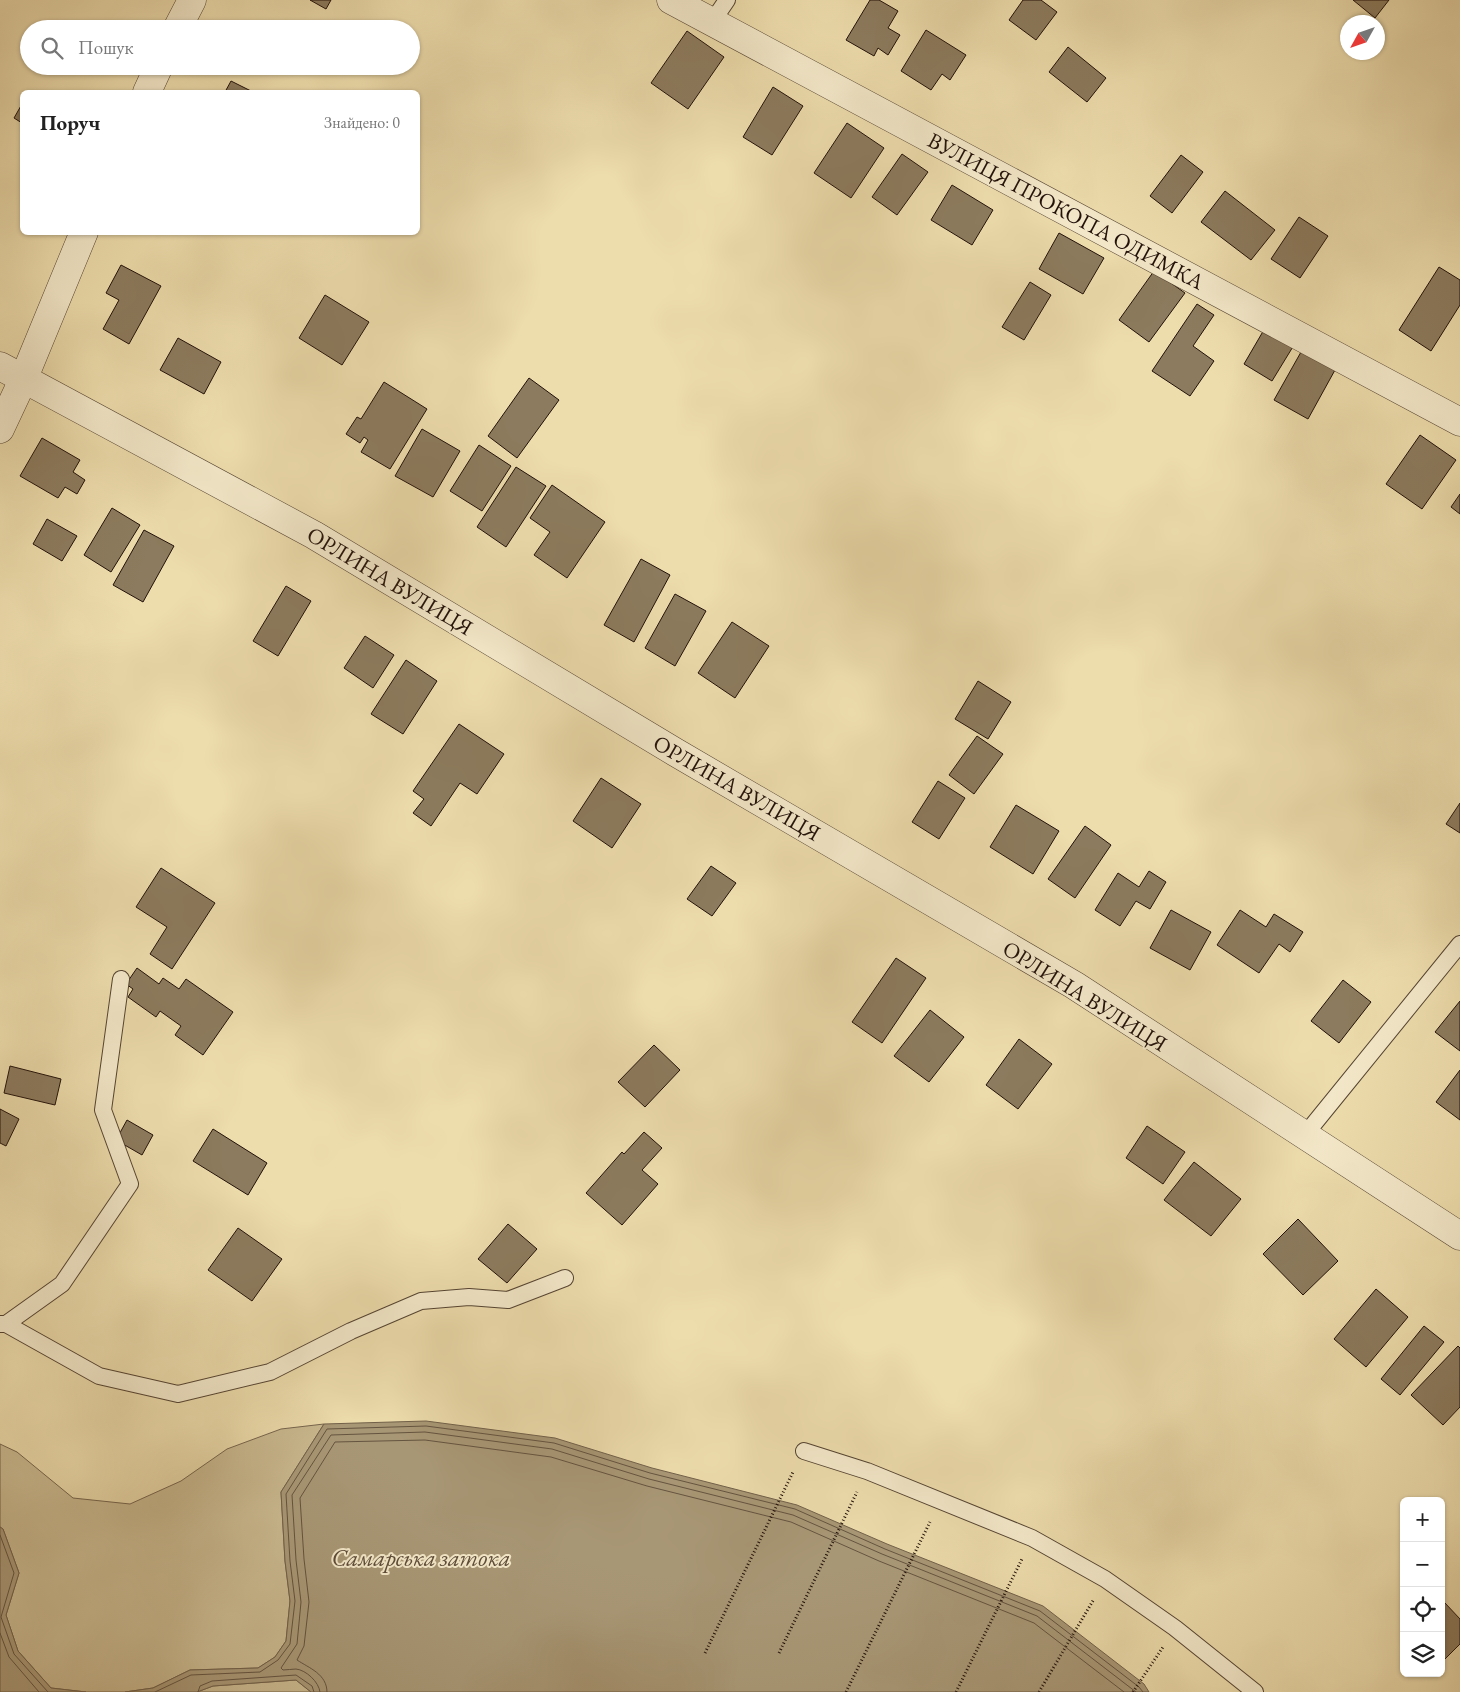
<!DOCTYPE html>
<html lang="uk">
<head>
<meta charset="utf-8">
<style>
	:root { --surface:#fff; --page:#f6f6f6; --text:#222; --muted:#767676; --line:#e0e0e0 }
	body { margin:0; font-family:"EB Garamond",serif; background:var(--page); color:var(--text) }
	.controls { position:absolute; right:15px; bottom:15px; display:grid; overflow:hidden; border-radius:8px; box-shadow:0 1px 4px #0004 }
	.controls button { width:45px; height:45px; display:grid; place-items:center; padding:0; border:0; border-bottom:1px solid var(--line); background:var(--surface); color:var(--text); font:25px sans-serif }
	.compass { position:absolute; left:1340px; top:15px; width:45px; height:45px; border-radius:50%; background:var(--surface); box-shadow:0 1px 4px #0004; rotate:230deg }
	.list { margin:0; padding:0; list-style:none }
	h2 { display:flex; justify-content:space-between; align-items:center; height:65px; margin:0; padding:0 20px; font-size:21px }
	h2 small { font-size:16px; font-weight:400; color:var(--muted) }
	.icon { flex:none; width:28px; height:28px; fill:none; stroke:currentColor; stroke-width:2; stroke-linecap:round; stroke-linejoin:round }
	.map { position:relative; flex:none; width:1460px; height:1692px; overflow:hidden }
	.search { position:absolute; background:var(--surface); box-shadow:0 1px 4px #0004; left:20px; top:20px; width:400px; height:55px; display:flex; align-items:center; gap:12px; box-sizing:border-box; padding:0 18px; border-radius:28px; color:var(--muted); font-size:19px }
	.panel { position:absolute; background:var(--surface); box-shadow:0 1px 4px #0004; left:20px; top:90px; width:400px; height:145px; border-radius:8px }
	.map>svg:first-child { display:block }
	.green { fill:#cab990; stroke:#76654d }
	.water { fill:#a89775; stroke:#72614a }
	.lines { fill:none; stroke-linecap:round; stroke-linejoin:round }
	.shore { stroke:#655440; stroke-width:1 }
	.building { fill:#8c7b5e; stroke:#22110a }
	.service-casing { stroke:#554432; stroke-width:18 }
	.minor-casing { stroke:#554432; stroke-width:29 }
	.path { stroke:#22110a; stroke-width:3; stroke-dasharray:1 2.5; stroke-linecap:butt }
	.service { stroke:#f3e8c9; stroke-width:16 }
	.minor { stroke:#f3e8c9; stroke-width:28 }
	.labels { text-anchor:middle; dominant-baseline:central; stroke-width:4; stroke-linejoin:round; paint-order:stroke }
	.street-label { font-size:22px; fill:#22110a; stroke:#f3e8c9 }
	.water-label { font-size:24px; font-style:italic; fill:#5e4d3a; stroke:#f3e8c9 }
</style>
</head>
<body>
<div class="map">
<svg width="1460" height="1692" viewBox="0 0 1460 1692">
	<rect width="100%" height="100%" fill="#eddcac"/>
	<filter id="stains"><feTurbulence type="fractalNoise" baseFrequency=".004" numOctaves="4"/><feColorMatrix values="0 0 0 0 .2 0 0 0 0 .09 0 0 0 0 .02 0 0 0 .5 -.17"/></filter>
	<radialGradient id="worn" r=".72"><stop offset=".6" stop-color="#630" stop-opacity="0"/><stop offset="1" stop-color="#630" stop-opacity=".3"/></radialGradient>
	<g class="green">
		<polygon points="324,1424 281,1492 285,1561 290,1601 286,1641 275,1657 258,1668 190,1670 153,1688 125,1692 86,1692 51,1688 18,1651 6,1615 19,1573 3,1529 0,1527 0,1444 17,1452 73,1498 130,1504 181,1481 227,1449 281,1429"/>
		<polygon points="296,1680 311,1692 197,1692 213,1686"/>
	</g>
	<g class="water">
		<polygon points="426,1421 555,1438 652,1468 797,1505 887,1544 1043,1606 1144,1684 1149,1692 311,1692 296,1680 213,1686 197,1692 125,1692 153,1688 190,1670 258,1668 275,1657 286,1641 290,1601 285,1561 281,1492 324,1424"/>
		<polygon points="0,1527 3,1529 19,1573 6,1615 18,1651 51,1688 86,1692 0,1692"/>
	</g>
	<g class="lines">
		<g class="shore">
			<polyline points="0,1535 14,1573 1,1617 14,1654 48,1692"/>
			<polyline points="0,1633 9,1657 39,1692"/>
			<polyline points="155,1692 191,1675 260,1672 278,1660 290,1644 295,1601 290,1561 286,1494 327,1429 426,1426 554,1443 650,1473 795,1509 885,1549 1040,1611 1139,1687 1143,1692"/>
			<polyline points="198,1692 200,1686 212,1681 296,1675 312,1686 314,1692"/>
			<path d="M320 1692C319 1682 306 1670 296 1669 292 1669 287 1670 283 1670L281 1668 297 1644 301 1602 296 1560 292 1495 331 1435 425 1432 552 1449 649 1479 793 1515 882 1554 1037 1616 1136 1692"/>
			<path d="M327 1692C327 1674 309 1668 297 1660L304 1646 309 1602 304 1559 300 1498 335 1442 425 1440 551 1457 647 1486 791 1522 879 1561 1034 1623 1124 1692"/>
		</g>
	</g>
	<g class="building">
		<polygon points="310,0 331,0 326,9"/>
		<polygon points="870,0 879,0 898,11 888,28 900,35 888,55 878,48 874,56 846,40"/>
		<polygon points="1023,0 1041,0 1057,12 1036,40 1009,20"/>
		<polygon points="1353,0 1389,0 1375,18"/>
		<polygon points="259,21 276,29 255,29"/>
		<polygon points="926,30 966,55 950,80 942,74 931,90 901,71"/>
		<polygon points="687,31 724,57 688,109 651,83"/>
		<polygon points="1068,47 1106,78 1087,102 1049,72"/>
		<polygon points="231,81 253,92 225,92"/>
		<polygon points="773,87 803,106 772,155 743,137"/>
		<polygon points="22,104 22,123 14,118"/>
		<polygon points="847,123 884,148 851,198 814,173"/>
		<polygon points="902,154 928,172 897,215 872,197"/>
		<polygon points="1181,155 1203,172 1172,213 1150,196"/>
		<polygon points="952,185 993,210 972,245 931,220"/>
		<polygon points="1225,191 1275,230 1251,260 1201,222"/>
		<polygon points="1299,217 1328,236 1300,278 1271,259"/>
		<polygon points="1059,233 1104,258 1083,294 1039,269"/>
		<polygon points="121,265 161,286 129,344 103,329 119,300 106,293"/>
		<polygon points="1439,267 1460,280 1460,305 1431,351 1399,330"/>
		<polygon points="1154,271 1185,293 1149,342 1119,320"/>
		<polygon points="1030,282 1051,295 1024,340 1002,327"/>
		<polygon points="325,295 369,322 342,365 299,338"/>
		<polygon points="1197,304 1214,315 1193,346 1214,361 1190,396 1152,371"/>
		<polygon points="1265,328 1294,345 1272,381 1244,364"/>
		<polygon points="178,338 221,362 204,394 160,370"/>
		<polygon points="1301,352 1335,370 1308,419 1274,400"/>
		<polygon points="529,378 559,400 517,458 488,436"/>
		<polygon points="384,382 427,409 390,469 361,452 368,440 364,437 360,443 346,434 357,417 361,419"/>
		<polygon points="422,429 460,451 433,497 395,476"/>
		<polygon points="1420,435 1456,460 1422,509 1386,484"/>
		<polygon points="42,438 80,460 73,472 85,480 77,494 65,487 58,498 20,476"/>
		<polygon points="479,445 511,466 482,511 450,491"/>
		<polygon points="516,467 546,486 506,547 477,527"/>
		<polygon points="552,485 605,522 567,578 534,555 550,532 530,518"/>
		<polygon points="1460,494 1460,514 1451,507"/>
		<polygon points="112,508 140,525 111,572 84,555"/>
		<polygon points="47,519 77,536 62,561 33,544"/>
		<polygon points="144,530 174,546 143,602 113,585"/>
		<polygon points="641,559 670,575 634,642 604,625"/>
		<polygon points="286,586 311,601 278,656 253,641"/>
		<polygon points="675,594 706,611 675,666 645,648"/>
		<polygon points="732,622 769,646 735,698 698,673"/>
		<polygon points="365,636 394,655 373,688 344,668"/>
		<polygon points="406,660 437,681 403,734 371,714"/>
		<polygon points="978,681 1011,702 988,739 955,719"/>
		<polygon points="459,724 504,754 477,794 460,783 431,826 413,813 424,799 413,791"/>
		<polygon points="977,736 1003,754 974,794 949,775"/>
		<polygon points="601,778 641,804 612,848 573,821"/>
		<polygon points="938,781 965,798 939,839 912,822"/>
		<polygon points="1460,803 1460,833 1446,824"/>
		<polygon points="1016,805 1059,831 1033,874 990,847"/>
		<polygon points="1085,826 1111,845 1075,898 1048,879"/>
		<polygon points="711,866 736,883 712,916 687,899"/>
		<polygon points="161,868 215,903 172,969 150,954 167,927 136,907"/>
		<polygon points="1149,871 1166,882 1150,909 1136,901 1120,926 1095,910 1118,873 1139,887"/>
		<polygon points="1171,910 1211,932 1190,970 1150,948"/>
		<polygon points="1240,910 1266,927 1274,914 1303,932 1290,952 1279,944 1259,973 1217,945"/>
		<polygon points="896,958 926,978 882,1043 852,1022"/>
		<polygon points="137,968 159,984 163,978 179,989 186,979 233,1012 203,1055 175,1035 181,1026 160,1011 156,1017 128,997 133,989 126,984"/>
		<polygon points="1343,980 1371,1002 1339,1043 1311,1021"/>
		<polygon points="1460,1001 1460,1051 1435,1032"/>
		<polygon points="930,1010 964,1037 929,1082 894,1056"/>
		<polygon points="1019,1039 1052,1064 1018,1109 986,1085"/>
		<polygon points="654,1045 680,1070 645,1107 618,1082"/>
		<polygon points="10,1066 61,1079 55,1105 4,1093"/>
		<polygon points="1460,1070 1460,1120 1436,1102"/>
		<polygon points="0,1109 19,1119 6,1146 0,1143"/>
		<polygon points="127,1120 153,1135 142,1155 116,1140"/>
		<polygon points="1147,1126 1185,1152 1163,1184 1126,1158"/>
		<polygon points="213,1129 267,1163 248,1195 193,1161"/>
		<polygon points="644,1132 662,1148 642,1170 658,1184 622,1225 586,1193 622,1152 624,1154"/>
		<polygon points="1194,1162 1241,1199 1211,1236 1164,1200"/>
		<polygon points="1298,1219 1338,1261 1303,1295 1263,1254"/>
		<polygon points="508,1224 537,1249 507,1283 478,1259"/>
		<polygon points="238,1228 282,1259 252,1301 208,1270"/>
		<polygon points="1376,1289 1408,1317 1366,1367 1334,1339"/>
		<polygon points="1424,1326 1444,1342 1400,1395 1381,1379"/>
		<polygon points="1458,1346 1460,1348 1460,1407 1443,1425 1411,1395"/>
		<polygon points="1445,1603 1460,1619 1460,1644 1441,1663 1441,1607"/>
	</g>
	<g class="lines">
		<defs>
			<g id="service">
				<polyline points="712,22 727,0"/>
				<polyline points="1304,1136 1460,944"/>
				<polyline points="0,1324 6,1324 99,1376 178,1394 270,1372 351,1331 421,1301 469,1297 508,1300 565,1278"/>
				<polyline points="6,1324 62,1284 130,1184 103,1110 121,979"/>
				<polyline points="804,1451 867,1471 1032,1538 1105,1579 1175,1628 1255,1692"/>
			</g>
			<g id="minor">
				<polyline points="671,0 1460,422"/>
				<polyline points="177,29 192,0"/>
				<polyline points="147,92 159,66"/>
				<polyline points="0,366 314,535 675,752 1074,985 1460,1236"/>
				<polyline points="0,429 23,380 84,232"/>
			</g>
		</defs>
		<use href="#service" class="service-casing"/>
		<use href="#minor" class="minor-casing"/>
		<g class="path">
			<polyline points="705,1653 793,1472"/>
			<polyline points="779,1653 857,1492"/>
			<polyline points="846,1692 930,1522"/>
			<polyline points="956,1692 1022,1559"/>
			<polyline points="1039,1692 1094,1599"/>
			<polyline points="1133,1692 1163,1647"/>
		</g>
		<use href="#service" class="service"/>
		<use href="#minor" class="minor"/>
	</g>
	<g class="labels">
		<g class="street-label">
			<text transform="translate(1066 211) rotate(28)">ВУЛИЦЯ ПРОКОПА ОДИМКА</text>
			<text transform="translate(390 581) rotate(31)">ОРЛИНА ВУЛИЦЯ</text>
			<text transform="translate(737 788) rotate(30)">ОРЛИНА ВУЛИЦЯ</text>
			<text transform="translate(1085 996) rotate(32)">ОРЛИНА ВУЛИЦЯ</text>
		</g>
		<g class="water-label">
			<text x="421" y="1557">Самарська затока</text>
		</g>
	</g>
	<rect width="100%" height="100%" filter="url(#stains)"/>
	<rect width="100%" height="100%" fill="url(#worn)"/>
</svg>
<div class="controls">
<button>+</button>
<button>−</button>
<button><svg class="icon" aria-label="locate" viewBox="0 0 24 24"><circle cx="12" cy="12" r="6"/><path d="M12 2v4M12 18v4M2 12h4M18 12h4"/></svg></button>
<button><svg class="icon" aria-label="layers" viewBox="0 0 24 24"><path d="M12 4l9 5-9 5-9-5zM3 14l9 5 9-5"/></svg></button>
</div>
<svg class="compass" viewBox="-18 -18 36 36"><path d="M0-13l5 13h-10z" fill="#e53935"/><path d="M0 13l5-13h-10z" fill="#767676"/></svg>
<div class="search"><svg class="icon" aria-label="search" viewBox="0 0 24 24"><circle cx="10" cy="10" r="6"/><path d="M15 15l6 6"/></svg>Пошук</div>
<section class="panel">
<h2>Поруч<small>Знайдено: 0</small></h2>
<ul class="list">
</ul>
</section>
</div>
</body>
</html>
